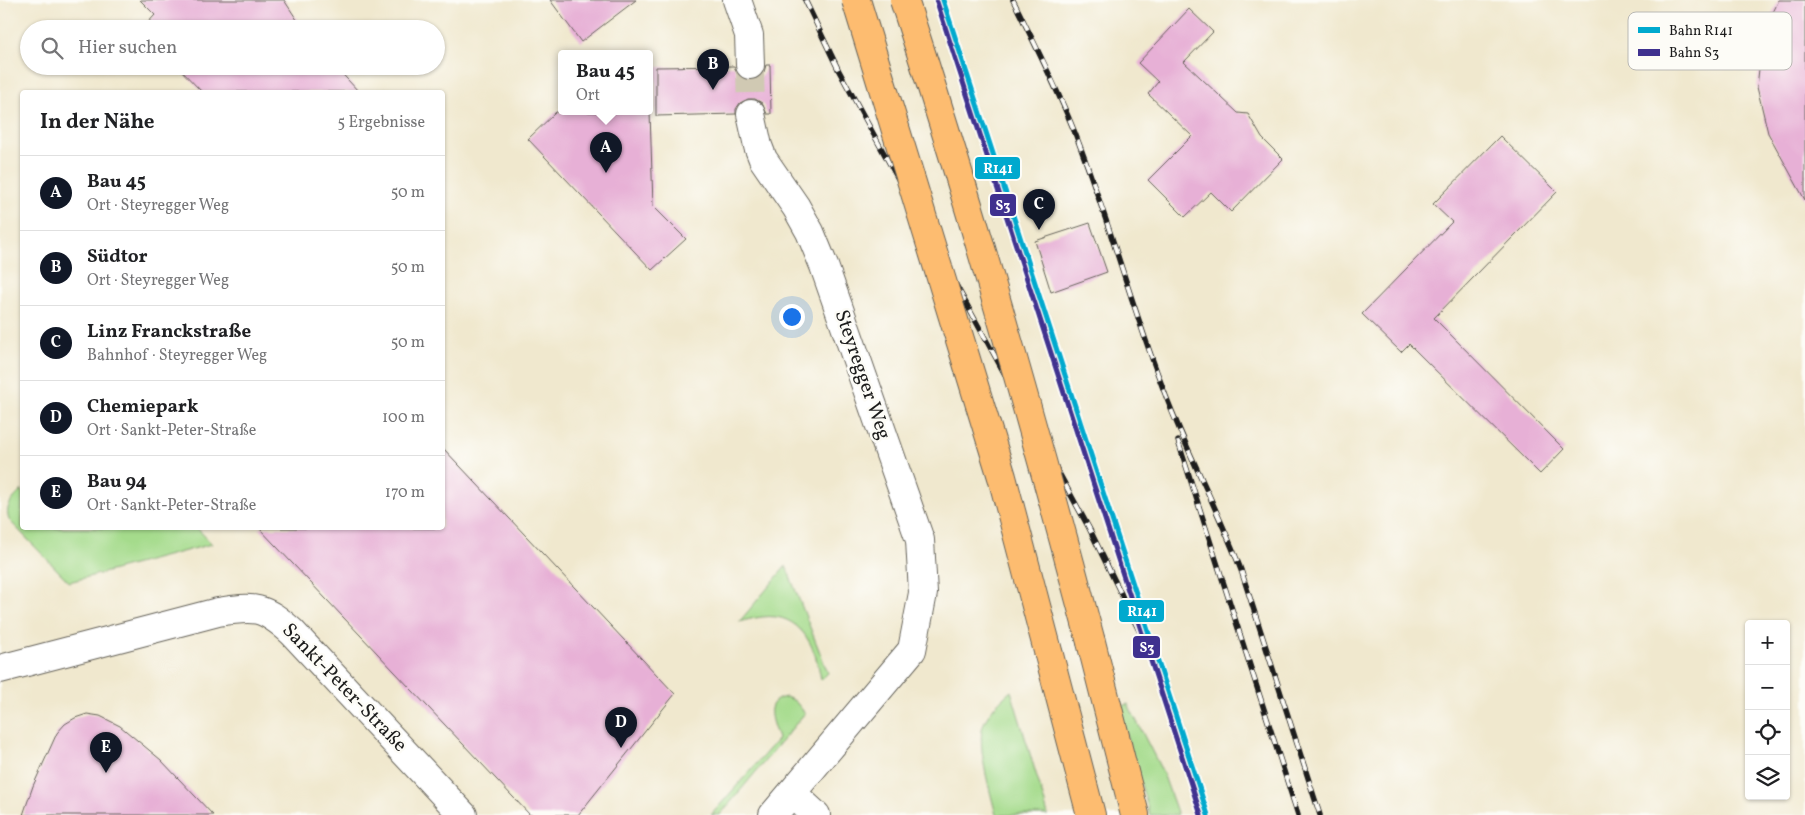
<!DOCTYPE html>
<html lang="de">
<head>
<meta charset="utf-8">
<style>
	:root { --surface:#fff; --page:#f6f6f6; --text:#202124; --muted:#757577; --line:#e0e0e0; --accent:#111827 }
	body { margin:0; font-family:Vollkorn,serif; background:var(--page); color:var(--text) }
	.controls { position:absolute; right:15px; bottom:15px; display:grid; overflow:hidden; border-radius:5px; box-shadow:0 1px 4px #0004 }
	.controls button { width:45px; height:45px; display:grid; place-items:center; padding:0; border:0; border-bottom:1px solid var(--line); background:var(--surface); color:var(--text); font:25px sans-serif }
	.you { position:absolute; left:791px; top:316px; width:18px; height:18px; margin:-12px; border:4px solid #fff; border-radius:50%; background:#1a73e8; box-shadow:0 0 0 8px #1a73e833 }
	.badge { display:grid; place-items:center; width:32px; height:32px; border-radius:50%; background:var(--accent); color:#fff; font-size:16px; font-weight:700 }
	.pin { position:absolute; translate:-50% -41px; filter:drop-shadow(0 1px 2px #0008) }
	.pin::after { content:''; position:absolute; top:26px; width:18px; height:15px; background:inherit; clip-path:polygon(0 0,100% 0,50% 100%) }
	.popup { position:absolute; left:558px; top:50px; width:95px; height:65px; box-sizing:border-box; display:grid; place-content:center; border-radius:5px; background:var(--surface); filter:drop-shadow(0 1px 4px #0005); font-size:16px; white-space:nowrap; color:var(--muted) }
	.popup b { font-size:19px; color:var(--text) }
	.popup::after { content:''; position:absolute; left:50%; top:100%; margin-left:-10px; border:10px solid transparent; border-top-color:var(--surface) }
	.list { margin:0; padding:0; list-style:none }
	h2 { display:flex; justify-content:space-between; align-items:center; height:65px; margin:0; padding:0 20px; font-size:21px }
	h2 small { font-size:16px; font-weight:400; color:var(--muted) }
	.list li { display:grid; grid-template-columns:32px 1fr auto; gap:15px; align-items:center; box-sizing:border-box; height:75px; padding:0 20px; border-top:1px solid var(--line) }
	.list b { display:block; font-size:19px; white-space:nowrap }
	.list p { margin:0; font-size:16px; white-space:nowrap; color:var(--muted) }
	.list em { font-size:16px; font-style:normal; color:var(--muted) }
	.icon { flex:none; width:28px; height:28px; fill:none; stroke:currentColor; stroke-width:2; stroke-linecap:round; stroke-linejoin:round }
	.map { position:relative; flex:none; width:1805px; height:815px; overflow:hidden }
	.search { position:absolute; background:var(--surface); box-shadow:0 1px 4px #0004; left:20px; top:20px; width:425px; height:55px; display:flex; align-items:center; gap:12px; box-sizing:border-box; padding:0 18px; border-radius:28px; color:var(--muted); font-size:19px }
	.panel { position:absolute; background:var(--surface); box-shadow:0 1px 4px #0004; left:20px; top:90px; width:425px; height:440px; border-radius:5px }
	.map>svg:first-child { display:block }
	.green { fill:#a5db8c; stroke:#607c54 }
	.building { fill:#e7b0d6 }
	.lines { fill:none; stroke-linecap:round; stroke-linejoin:round }
	.minor-tunnel { stroke:#d0c9b3; stroke-width:28; stroke-dasharray:28 14; stroke-linecap:butt }
	.minor-casing { stroke:#66635a; stroke-width:30 }
	.major-casing { stroke:#66635a; stroke-width:30 }
	.minor { stroke:#fff; stroke-width:28 }
	.major { stroke:#fdbc70; stroke-width:28 }
	.rail-casing { stroke:#1c1c1c; stroke-width:5.5 }
	.rail { stroke:#fdfcf7; stroke-width:4; stroke-dasharray:11; stroke-linecap:butt }
	.major-bridge-casing { stroke:#66635a; stroke-width:30; stroke-linecap:butt }
	.major-bridge { stroke:#fdbc70; stroke-width:28 }
	.rail-1-casing { stroke:#fdfcf7; stroke-width:9 }
	.rail-2-casing { stroke:#fdfcf7; stroke-width:9 }
	.rail-1 { stroke:#00a9ce; stroke-width:5 }
	.rail-2 { stroke:#3f318f; stroke-width:5 }
	.labels { text-anchor:middle; dominant-baseline:central; stroke-width:5; stroke-linejoin:round; paint-order:stroke }
	.street-label { font-size:20px; fill:#1c1c1c; stroke:#fdfcf7 }
	.key { fill:#fdfcf7; stroke:#bab9b5; stroke-width:1 }
	.key-label { font-size:14px; fill:#1c1c1c }
	.line-badge { stroke:#fdfcf7; stroke-width:2 }
	.badge-label { font-size:14px; text-anchor:middle; font-weight:bold; fill:#fff }
</style>
</head>
<body>
<div class="map">
<svg width="1805" height="815" viewBox="0 0 1805 815">
	<rect width="100%" height="100%" fill="#fdfcf7"/>
	<filter id="ink" filterUnits="userSpaceOnUse"><feTurbulence type="fractalNoise" baseFrequency=".02" numOctaves="2"/><feDisplacementMap in="SourceGraphic" scale="10" xChannelSelector="R" yChannelSelector="G"/><feConvolveMatrix kernelMatrix="1 2 1 2 8 2 1 2 1" color-interpolation-filters="sRGB"/></filter>
	<filter id="wash" filterUnits="userSpaceOnUse"><feTurbulence type="fractalNoise" baseFrequency=".0096" numOctaves="4" result="noise"/><feDisplacementMap in="SourceGraphic" scale="20" xChannelSelector="R" yChannelSelector="G"/><feGaussianBlur stdDeviation="1.12" result="paint"/><feColorMatrix in="noise" values="0 0 0 0 0 0 0 0 0 0 0 0 0 0 0 0 0 1.4 0 .05"/><feComposite in="paint" operator="in"/></filter>
	<g filter="url(#wash)">
		<rect width="100%" height="100%" fill="#f0e8ce"/>
		<g class="green">
			<path d="M22 490V528H197L212 544 69 582 9 520C4 506 13 499 22 490Z"/>
			<path d="M786 566 828 673 821 680C816 647 801 612 762 617 754 618 746 620 739 622Z"/>
			<path d="M1011 691 1044 800 1048 815H996C991 794 975 742 984 723 990 710 1000 700 1011 691Z"/>
			<path d="M786 697 795 701 805 713 720 815H711L778 739C773 723 761 701 786 697Z"/>
			<polygon points="1128,704 1163,773 1178,815 1150,815 1118,707"/>
		</g>
		<g id="blocks">
			<g class="building">
				<polygon points="140,0 284,0 303,29 142,29 155,15"/>
				<polygon points="550,0 636,0 581,42"/>
				<polygon points="1779,0 1805,0 1805,200 1768,133 1757,87 1763,33"/>
				<polygon points="1189,9 1213,32 1184,62 1238,113 1248,114 1262,138 1283,159 1231,212 1211,192 1185,217 1148,180 1192,136 1148,94 1158,82 1138,63"/>
				<polygon points="766,65 770,65 771,114 767,114 762,103 755,99 748,99 740,103 736,109 736,114 656,116 656,67 734,66 737,74 743,79 750,81 759,78 764,72"/>
				<polygon points="177,66 335,66 359,92 202,92"/>
				<polygon points="556,112 650,112 653,206 686,239 652,270 528,139"/>
				<polygon points="1500,136 1557,192 1434,318 1564,449 1540,474 1409,344 1401,352 1362,314 1452,222 1433,204"/>
				<polygon points="1090,223 1107,272 1051,292 1035,241"/>
				<polygon points="442,447 675,694 578,815 530,815 259,528 442,528"/>
				<polygon points="87,714 100,716 120,726 161,760 213,815 23,815 33,786 57,733 65,724 75,718"/>
			</g>
		</g>
	</g>
	<g filter="url(#ink)">
		<use href="#blocks" fill-opacity="0" stroke="#66635a" stroke-width="1"/>
		<g class="lines">
			<polyline class="minor-tunnel" points="750,65 751,114"/>
			<defs>
				<g id="minor">
					<polyline points="737,0 749,35 750,65"/>
					<polyline points="751,114 758,146 763,159 796,207 810,232 824,266 920,540 923,593 912,650 773,815"/>
					<path d="M0 669 218 612C255 606 263 606 292 632L463 815"/>
					<polyline points="792,793 816,815"/>
				</g>
				<g id="major">
					<polyline points="1091,642 1135,815"/>
					<polyline points="1049,655 1091,815"/>
				</g>
			</defs>
			<use href="#minor" class="minor-casing"/>
			<use href="#major" class="major-casing"/>
			<use href="#minor" class="minor"/>
			<use href="#major" class="major"/>
			<defs>
				<g id="rail">
					<polyline points="805,0 839,71 1089,528 1149,651 1192,768"/>
					<path d="M1013 0C1035 44 1057 88 1075 133 1107 215 1130 300 1161 383 1184 447 1217 507 1241 570L1320 815"/>
					<polyline points="1178,441 1298,815"/>
				</g>
			</defs>
			<use href="#rail" class="rail-casing"/>
			<use href="#rail" class="rail"/>
			<defs>
				<g id="major-bridge">
					<polyline points="856,0 1002,477 1049,655"/>
					<path d="M904 0C973 212 1034 427 1091 642"/>
				</g>
			</defs>
			<use href="#major-bridge" class="major-bridge-casing"/>
			<use href="#major-bridge" class="major-bridge"/>
			<defs>
				<polyline id="rail-1" points="943,0 1208,815"/>
				<polyline id="rail-2" points="937,2 1201,815"/>
			</defs>
			<use href="#rail-1" class="rail-1-casing"/>
			<use href="#rail-2" class="rail-2-casing"/>
			<use href="#rail-1" class="rail-1"/>
			<use href="#rail-2" class="rail-2"/>
		</g>
	</g>
	<g class="labels">
		<g class="street-label">
			<text transform="translate(862 375) rotate(71)">Steyregger Weg</text>
			<text transform="translate(344 688) rotate(46)">Sankt-Peter-Straße</text>
		</g>
	</g>
	<rect x="1628" y="12" width="164" height="58" rx="8" class="key"/>
	<rect x="1638" y="27" width="22" height="6" fill="#00a9ce"/>
	<rect x="1638" y="49" width="22" height="7" fill="#3f318f"/>
	<g class="key-label">
		<text x="1669" y="35">Bahn R141</text>
		<text x="1669" y="57">Bahn S3</text>
	</g>
	<g class="line-badge">
		<rect x="974" y="156" width="47" height="24" rx="5" fill="#00a9ce"/>
		<rect x="989" y="193" width="28" height="24" rx="5" fill="#3f318f"/>
		<rect x="1118" y="599" width="47" height="24" rx="5" fill="#00a9ce"/>
		<rect x="1132" y="635" width="29" height="24" rx="5" fill="#3f318f"/>
	</g>
	<g class="badge-label">
		<text x="998" y="173">R141</text>
		<text x="1003" y="210">S3</text>
		<text x="1142" y="616">R141</text>
		<text x="1147" y="652">S3</text>
	</g>
</svg>
<div class="controls">
<button>+</button>
<button>−</button>
<button><svg class="icon" aria-label="locate" viewBox="0 0 24 24"><circle cx="12" cy="12" r="6"/><path d="M12 2v4M12 18v4M2 12h4M18 12h4"/></svg></button>
<button><svg class="icon" aria-label="layers" viewBox="0 0 24 24"><path d="M12 4l9 5-9 5-9-5zM3 14l9 5 9-5"/></svg></button>
</div>
<div class="you"></div>
<div class="pin badge" style="left:606px;top:173px">A</div>
<div class="popup"><b>Bau 45</b>Ort</div>
<div class="pin badge" style="left:713px;top:90px">B</div>
<div class="pin badge" style="left:1039px;top:230px">C</div>
<div class="pin badge" style="left:621px;top:748px">D</div>
<div class="pin badge" style="left:106px;top:773px">E</div>
<div class="search"><svg class="icon" aria-label="search" viewBox="0 0 24 24"><circle cx="10" cy="10" r="6"/><path d="M15 15l6 6"/></svg>Hier suchen</div>
<section class="panel">
<h2>In der Nähe<small>5 Ergebnisse</small></h2>
<ul class="list">
<li><span class="badge">A</span><div><b>Bau 45</b><p>Ort · Steyregger Weg</p></div><em>50 m</em></li>
<li><span class="badge">B</span><div><b>Südtor</b><p>Ort · Steyregger Weg</p></div><em>50 m</em></li>
<li><span class="badge">C</span><div><b>Linz Franckstraße</b><p>Bahnhof · Steyregger Weg</p></div><em>50 m</em></li>
<li><span class="badge">D</span><div><b>Chemiepark</b><p>Ort · Sankt-Peter-Straße</p></div><em>100 m</em></li>
<li><span class="badge">E</span><div><b>Bau 94</b><p>Ort · Sankt-Peter-Straße</p></div><em>170 m</em></li>
</ul>
</section>
</div>
</body>
</html>
